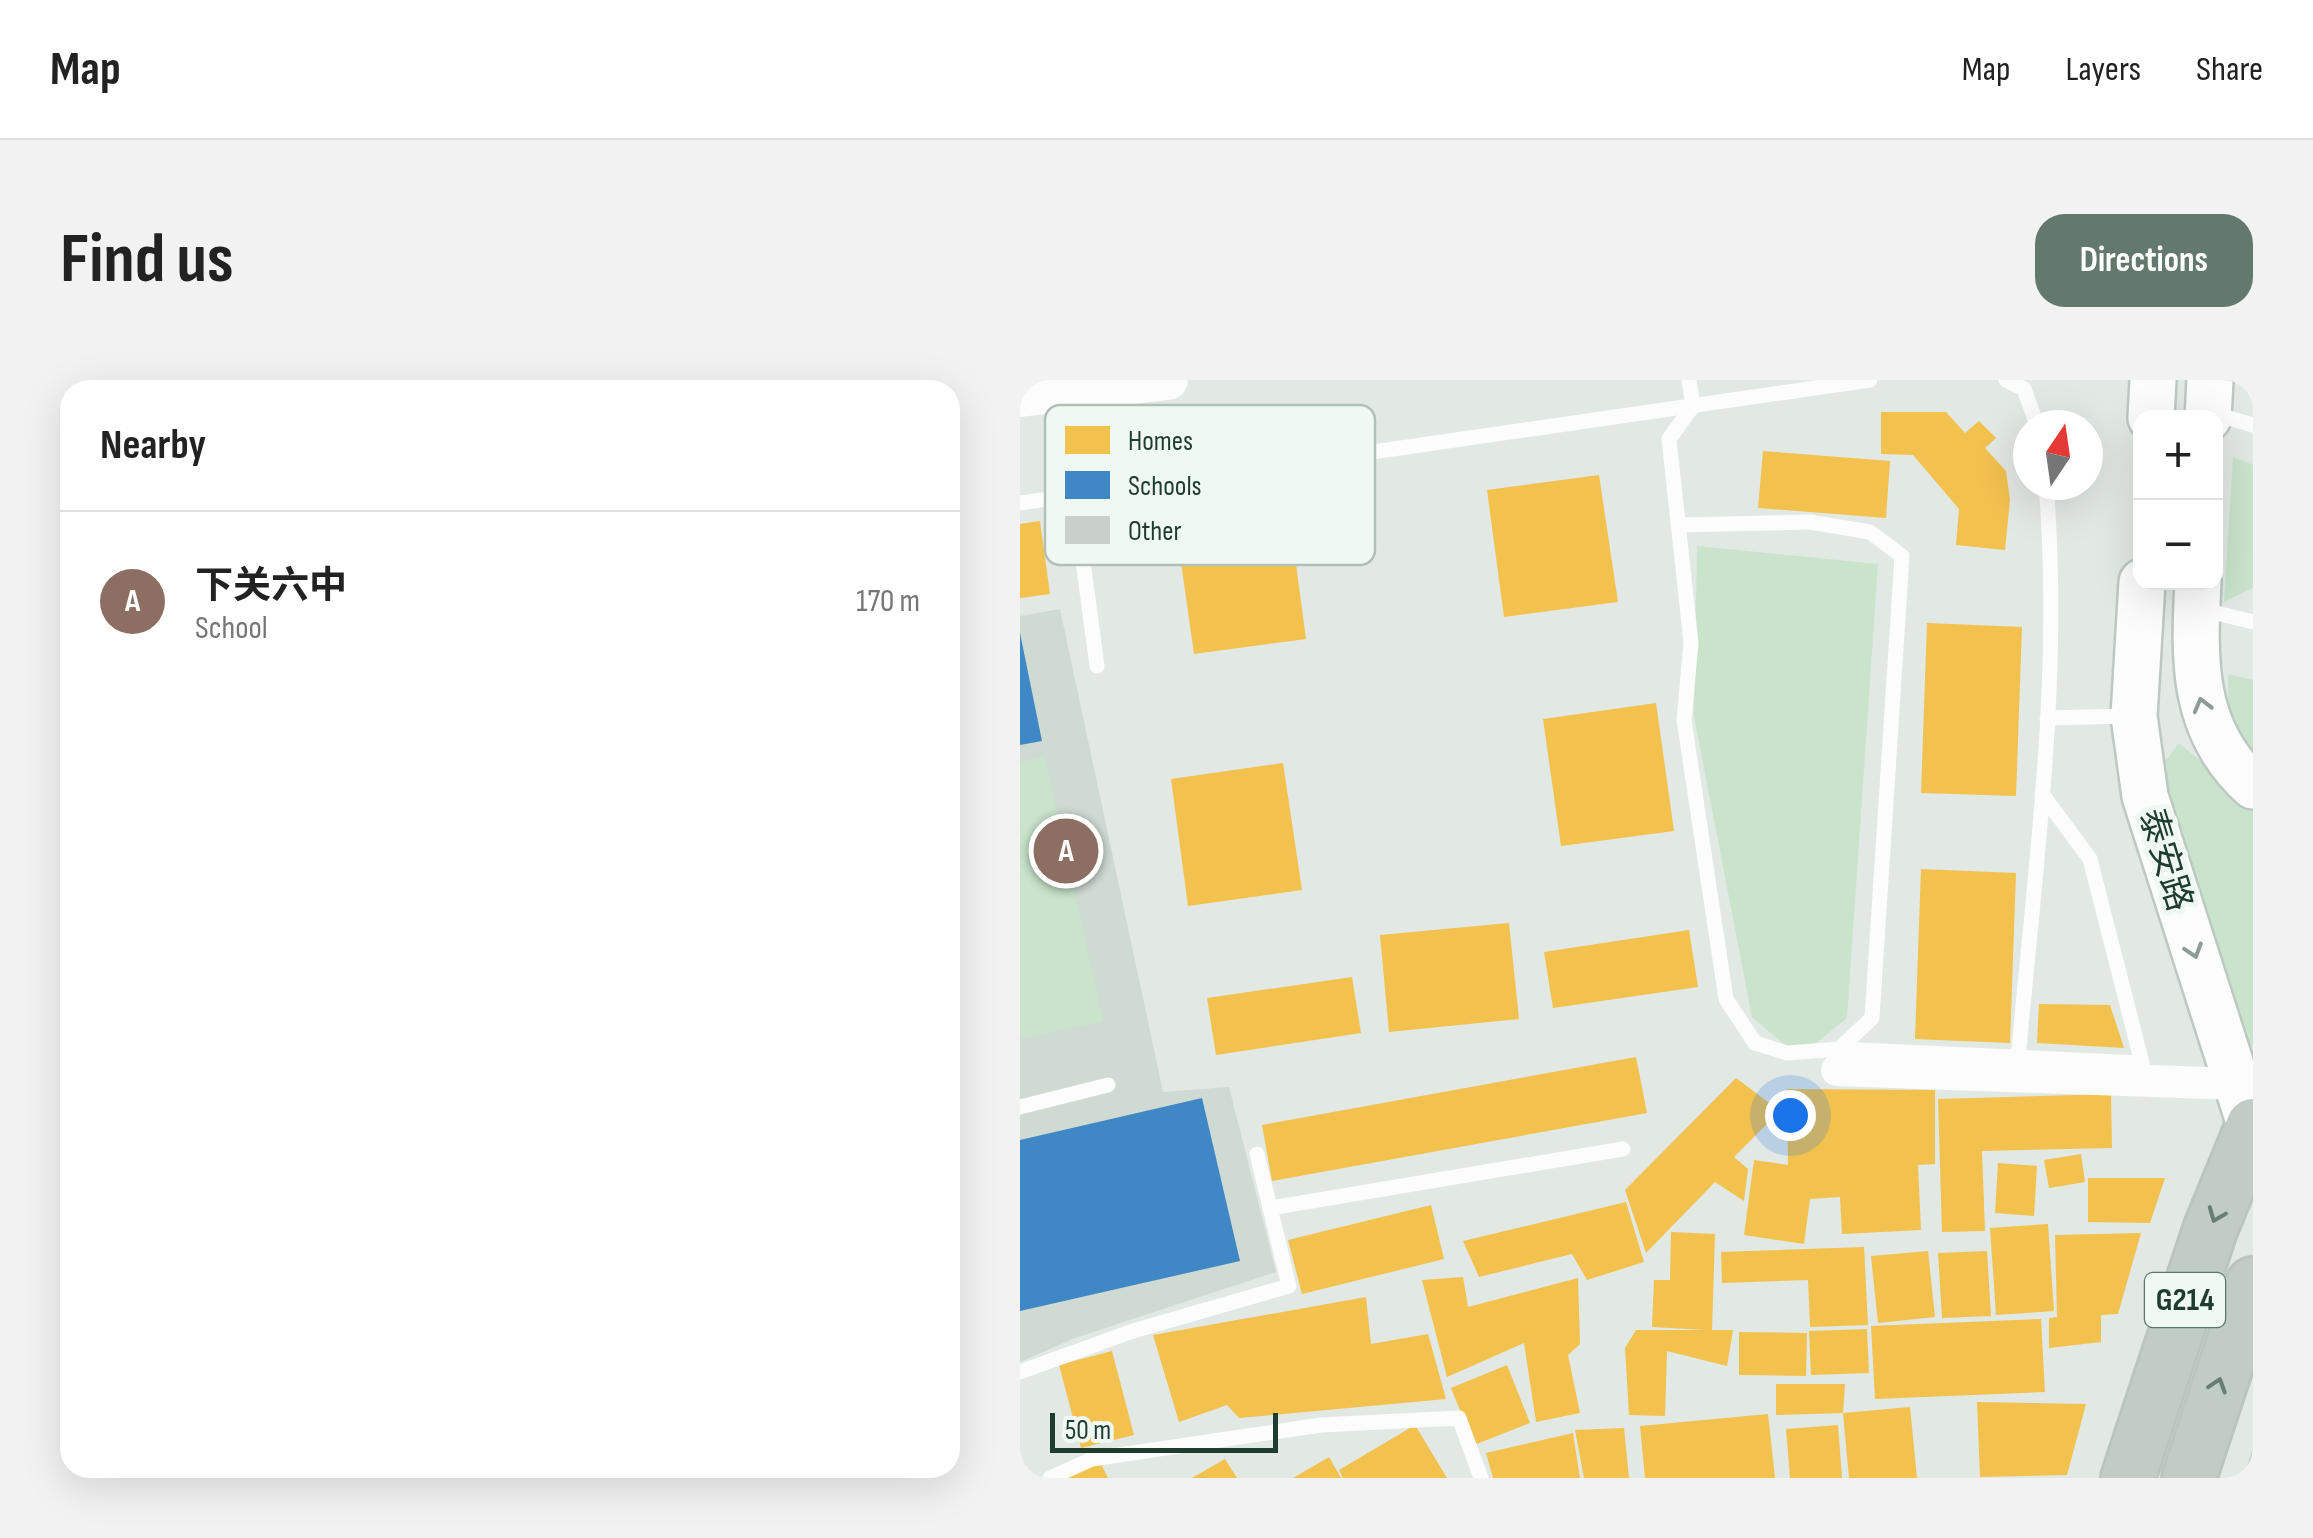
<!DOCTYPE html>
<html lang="en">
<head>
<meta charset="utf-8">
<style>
	:root { --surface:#fff; --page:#f2f2f2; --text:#222; --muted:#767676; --line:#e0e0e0; --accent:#63796e }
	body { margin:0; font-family:"Sofia Sans Condensed","Noto Sans SC",sans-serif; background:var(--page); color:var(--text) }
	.controls { position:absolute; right:30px; top:30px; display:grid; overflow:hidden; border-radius:20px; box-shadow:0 10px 40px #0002 }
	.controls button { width:90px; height:90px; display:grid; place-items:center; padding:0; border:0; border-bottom:2px solid var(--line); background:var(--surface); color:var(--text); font:50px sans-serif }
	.compass { position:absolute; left:993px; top:30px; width:90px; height:90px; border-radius:50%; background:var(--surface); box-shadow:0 10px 40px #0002; rotate:13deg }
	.scale { position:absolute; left:30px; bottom:25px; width:228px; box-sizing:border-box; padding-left:10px; border:5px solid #1e3d2e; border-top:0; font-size:28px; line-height:35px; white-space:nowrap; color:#1e3d2e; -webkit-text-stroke:8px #eff8f2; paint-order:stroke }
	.you { position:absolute; left:770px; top:735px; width:35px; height:35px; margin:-25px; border:8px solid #fff; border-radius:50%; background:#1a73e8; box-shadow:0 0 0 15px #1a73e833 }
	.badge { display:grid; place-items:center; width:65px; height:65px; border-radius:50%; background:var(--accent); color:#fff; font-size:32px; font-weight:700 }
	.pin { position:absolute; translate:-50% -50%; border:5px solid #fff; box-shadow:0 2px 10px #0006 }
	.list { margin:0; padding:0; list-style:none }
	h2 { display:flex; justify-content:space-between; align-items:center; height:130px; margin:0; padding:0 40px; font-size:42px }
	h2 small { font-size:32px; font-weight:400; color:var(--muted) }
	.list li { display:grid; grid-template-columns:65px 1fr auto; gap:30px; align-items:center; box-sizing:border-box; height:180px; padding:0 40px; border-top:2px solid var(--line) }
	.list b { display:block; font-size:38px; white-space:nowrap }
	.list p { margin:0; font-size:32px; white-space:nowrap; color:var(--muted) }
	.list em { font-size:32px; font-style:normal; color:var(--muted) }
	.map { position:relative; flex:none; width:1233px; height:1098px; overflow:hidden; border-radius:30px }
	header { display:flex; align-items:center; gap:60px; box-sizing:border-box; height:140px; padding:0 50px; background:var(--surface); border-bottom:2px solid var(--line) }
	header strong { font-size:48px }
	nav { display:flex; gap:55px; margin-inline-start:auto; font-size:35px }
	.intro { display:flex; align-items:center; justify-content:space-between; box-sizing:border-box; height:240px; padding:0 60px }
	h1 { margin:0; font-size:70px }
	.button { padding:25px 45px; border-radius:30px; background:var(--accent); color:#fff; font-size:35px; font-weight:700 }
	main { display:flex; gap:60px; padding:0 60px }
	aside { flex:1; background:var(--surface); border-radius:30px; box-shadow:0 10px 40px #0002 }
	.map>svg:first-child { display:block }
	.built { fill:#cfdad3 }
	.green { fill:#c9e4cb }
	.homes { fill:#f2c14e }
	.schools { fill:#3f88c5 }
	.building { fill:#c9d0cb }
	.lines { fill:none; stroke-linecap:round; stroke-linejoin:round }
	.secondary-casing { stroke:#bdc8c2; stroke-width:50 }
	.trunk-casing { stroke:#bbc5c0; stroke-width:58 }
	.service { stroke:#fbfcfb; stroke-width:15 }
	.minor { stroke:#fbfcfb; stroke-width:32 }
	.tertiary { stroke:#fbfcfb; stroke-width:40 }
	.secondary { stroke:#fbfcfb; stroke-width:45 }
	.trunk { stroke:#c2ccc7; stroke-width:52 }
	.oneway { stroke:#8c9c94 }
	.oneway2 { stroke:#687d73 }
	.labels { text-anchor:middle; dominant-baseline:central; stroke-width:10; stroke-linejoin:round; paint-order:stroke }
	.shield { fill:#eff8f2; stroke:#5d7569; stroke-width:2.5 }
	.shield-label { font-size:32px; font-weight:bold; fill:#1e3d2e }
	.street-label { font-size:35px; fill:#1e3d2e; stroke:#eff8f2 }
	.key { fill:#eff8f2; stroke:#b0c0b7; stroke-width:2.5 }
	.key-label { font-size:28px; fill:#1e3d2e }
</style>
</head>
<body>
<header>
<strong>Map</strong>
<nav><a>Map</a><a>Layers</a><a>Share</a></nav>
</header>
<div class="intro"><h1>Find us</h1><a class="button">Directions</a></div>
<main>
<aside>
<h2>Nearby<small></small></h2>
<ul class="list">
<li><span class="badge" style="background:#8d6e63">A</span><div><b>下关六中</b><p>School</p></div><em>170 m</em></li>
</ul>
</aside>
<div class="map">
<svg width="1233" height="1098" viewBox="0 0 1233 1098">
	<rect width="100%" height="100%" fill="#e2e8e4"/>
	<polygon class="built" points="40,229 143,712 209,707 256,892 55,958 0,982 0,236"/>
	<g class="green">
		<polygon points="1213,77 1233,85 1233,208 1204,222"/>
		<polygon points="677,166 858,184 827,638 795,664 766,666 732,637 674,336"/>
		<path d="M1208 294 1233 300V381C1208 356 1208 328 1208 294Z"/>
		<polygon points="1159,363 1233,425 1233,664 1228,674 1186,553 1141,387"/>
		<polygon points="25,377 83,641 0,659 0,382"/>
	</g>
	<g class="homes">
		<polygon points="861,32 926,32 945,53 959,41 976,58 965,68 986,91 990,120 985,170 936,165 939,129 893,75 861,74"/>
		<polygon points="743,71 870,81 866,138 738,128"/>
		<polygon points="579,95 598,222 484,237 467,110"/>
		<polygon points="269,132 286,259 174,274 156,147"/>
		<polygon points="20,141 30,214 0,218 0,144"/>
		<polygon points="907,243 1002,247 996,416 901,413"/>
		<polygon points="636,323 654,451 541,466 523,339"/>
		<polygon points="263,383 282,510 168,526 151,399"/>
		<polygon points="901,489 996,493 990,663 895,659"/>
		<polygon points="489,543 499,639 369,652 360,555"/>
		<polygon points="669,550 678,607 533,628 524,572"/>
		<polygon points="332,597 341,653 196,675 187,618"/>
		<polygon points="1019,624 1090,625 1104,668 1017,663"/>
		<polygon points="616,677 627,733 252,801 242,745"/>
		<polygon points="716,698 760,731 714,777 728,789 724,821 695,802 626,873 605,810"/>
		<polygon points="767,709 915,710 915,784 898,785 901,850 822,854 820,817 790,819 784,864 724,855 734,780 768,785"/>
		<polygon points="1091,714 1092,768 962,771 965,851 922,852 918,719"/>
		<polygon points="1061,774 1065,802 1029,808 1024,780"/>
		<polygon points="978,783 1017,786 1014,836 975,833"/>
		<polygon points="1068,798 1145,798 1130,843 1068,842"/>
		<polygon points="606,822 624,882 567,900 552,874 459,897 443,861"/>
		<polygon points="411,825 424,879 282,914 268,860"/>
		<polygon points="1028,844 1034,931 976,935 970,848"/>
		<polygon points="651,852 695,854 692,950 713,950 707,986 647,971 645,1036 609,1035 605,968 616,950 686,950 632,947 634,900 650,900"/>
		<polygon points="1121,853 1098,934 1081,935 1081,962 1029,968 1029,938 1037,937 1035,855"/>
		<polygon points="844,867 848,945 790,947 788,900 702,903 701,872"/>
		<polygon points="908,871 915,937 858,943 851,876"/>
		<polygon points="967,871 971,936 922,938 918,873"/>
		<polygon points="443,897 448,927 558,898 560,964 548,975 560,1033 516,1042 504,963 427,997 402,900"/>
		<polygon points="346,917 351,964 408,954 426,1019 219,1038 207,1025 159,1042 133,955"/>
		<polygon points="1021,939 1025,1012 855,1019 851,946"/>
		<polygon points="847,949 849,993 791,995 789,951"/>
		<polygon points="719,952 787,953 786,996 719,995"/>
		<polygon points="92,971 114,1055 61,1068 39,985"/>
		<polygon points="487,985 510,1043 454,1065 431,1008"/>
		<polygon points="756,1004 825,1004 823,1033 756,1035"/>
		<polygon points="957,1022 1066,1024 1047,1095 960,1097"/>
		<polygon points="890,1027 897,1098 829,1098 823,1033"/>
		<polygon points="748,1034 755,1098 625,1098 620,1046"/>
		<polygon points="395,1045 427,1098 323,1098 319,1090"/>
		<polygon points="818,1045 822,1098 770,1098 766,1049"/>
		<polygon points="604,1048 609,1098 564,1098 555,1050"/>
		<polygon points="553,1053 560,1098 473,1098 466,1073"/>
		<polygon points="309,1077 321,1098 273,1098"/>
		<polygon points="205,1079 217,1098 172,1098"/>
		<polygon points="79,1080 88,1098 44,1098"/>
	</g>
	<g class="schools">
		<polygon points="0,253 22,361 0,365"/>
		<polygon points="182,718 220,881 0,931 0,760"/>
	</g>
	<polygon class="building" points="1232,1071 1233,1098 1223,1098 1225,1093"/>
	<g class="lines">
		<defs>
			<g id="secondary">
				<polyline points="1131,38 1133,0"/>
				<polyline points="1188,38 1190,0"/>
				<polyline points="1122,202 1114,336 1125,416 1231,748"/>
				<path d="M1178 202C1174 279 1171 350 1233 406"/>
			</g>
			<g id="trunk">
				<polyline points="1108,1098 1190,850 1233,745"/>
				<polyline points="1169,1098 1233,904"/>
			</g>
		</defs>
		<use href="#secondary" class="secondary-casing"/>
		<use href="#trunk" class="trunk-casing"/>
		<g class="service">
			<polyline points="986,0 1004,9 1017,45"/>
			<polyline points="41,16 77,286"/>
			<polyline points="1192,33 1233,45"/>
			<polyline points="0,123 850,0"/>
			<polyline points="659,145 790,142 850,152 882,176 852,638 819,669 767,673 735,663 706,619 664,340 671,263 649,59 673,26 669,0"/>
			<polyline points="1181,229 1233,242"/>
			<polyline points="1027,338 1108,336"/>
			<polyline points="819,669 1122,683 1070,479 1022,414"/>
			<path d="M998 679C1015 489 1042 296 1026 105"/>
			<polyline points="0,727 88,705"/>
			<polyline points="250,828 603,769"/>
			<polyline points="0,992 113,951 269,906 237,774"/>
			<polyline points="30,1098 72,1079 301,1045 439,1038 461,1098"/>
		</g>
		<polyline class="minor" points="817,690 1216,704"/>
		<polyline class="tertiary" points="0,17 148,0"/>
		<use href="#secondary" class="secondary"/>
		<use href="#trunk" class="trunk"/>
	</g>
	<defs><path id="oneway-chevron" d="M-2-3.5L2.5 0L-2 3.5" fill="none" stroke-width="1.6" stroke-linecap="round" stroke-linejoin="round" transform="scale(2.5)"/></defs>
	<g class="oneway">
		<use href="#oneway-chevron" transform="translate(1182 325) rotate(-105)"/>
		<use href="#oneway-chevron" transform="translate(1174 571) rotate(72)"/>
	</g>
	<g class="oneway2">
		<use href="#oneway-chevron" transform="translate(1196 835) rotate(112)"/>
		<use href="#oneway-chevron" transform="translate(1198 1005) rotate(-72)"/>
	</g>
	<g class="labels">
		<rect class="shield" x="1125" y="893" width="80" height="54" rx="8"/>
		<g class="shield-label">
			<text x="1165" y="920">G214</text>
		</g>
		<g class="street-label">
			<text transform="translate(1145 480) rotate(73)">泰安路</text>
		</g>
	</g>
	<rect x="25" y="25" width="330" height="160" rx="15" class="key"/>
	<rect x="45" y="46" width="45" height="28" fill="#f2c14e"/>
	<rect x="45" y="91" width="45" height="28" fill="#3f88c5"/>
	<rect x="45" y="136" width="45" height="28" fill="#c9d0cb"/>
	<g class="key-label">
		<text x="108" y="70">Homes</text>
		<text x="108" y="115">Schools</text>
		<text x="108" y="160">Other</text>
	</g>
</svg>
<div class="controls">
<button>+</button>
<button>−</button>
</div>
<svg class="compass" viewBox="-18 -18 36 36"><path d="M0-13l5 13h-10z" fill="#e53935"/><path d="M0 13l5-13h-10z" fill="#767676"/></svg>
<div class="scale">50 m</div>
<div class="you"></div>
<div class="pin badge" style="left:46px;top:471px;background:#8d6e63">A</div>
</div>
</main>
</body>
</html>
